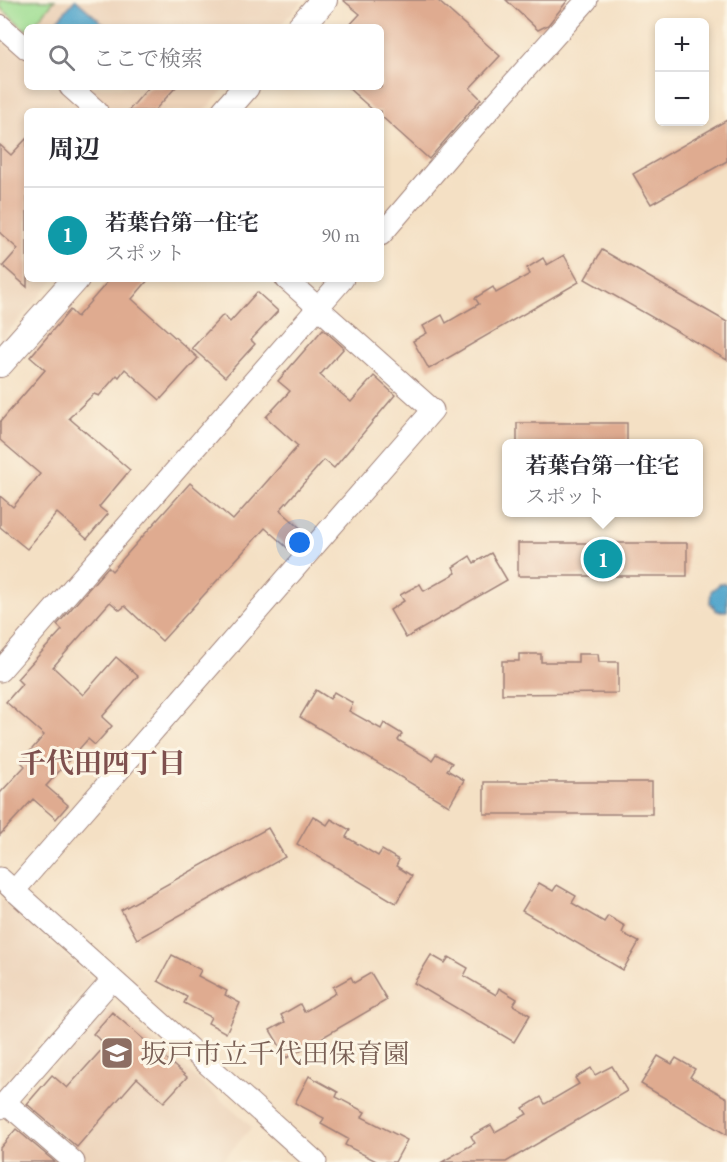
<!DOCTYPE html>
<html lang="ja">
<head>
<meta charset="utf-8">
<style>
	:root { --surface:#fff; --page:#f2f2f3; --text:#2b2b33; --muted:#7c7c81; --line:#e1e1e2; --accent:#c8321e }
	body { margin:0; font-family:"EB Garamond","Noto Serif JP",serif; background:var(--page); color:var(--text) }
	.controls { position:absolute; right:18px; top:18px; display:grid; overflow:hidden; border-radius:9px; box-shadow:0 3px 9px #0003 }
	.controls button { width:54px; height:54px; display:grid; place-items:center; padding:0; border:0; border-bottom:2px solid var(--line); background:var(--surface); color:var(--text); font:30px sans-serif }
	.you { position:absolute; left:300px; top:543px; width:21px; height:21px; margin:-15px; border:4px solid #fff; border-radius:50%; background:#1a73e8; box-shadow:0 0 0 9px #1a73e833 }
	.badge { display:grid; place-items:center; width:39px; height:39px; border-radius:50%; background:var(--accent); color:#fff; font-size:20px; font-weight:700 }
	.pin { position:absolute; translate:-50% -50%; border:3px solid #fff; box-shadow:0 2px 6px #0006 }
	.popup { position:absolute; left:502px; top:439px; width:201px; height:78px; box-sizing:border-box; display:grid; place-content:center; border-radius:9px; background:var(--surface); filter:drop-shadow(0 2px 4px #0005); font-size:20px; white-space:nowrap; color:var(--muted) }
	.popup b { font-size:22px; color:var(--text) }
	.popup::after { content:''; position:absolute; left:50%; top:100%; margin-left:-12px; border:12px solid transparent; border-top-color:var(--surface) }
	.list { margin:0; padding:0; list-style:none }
	h2 { display:flex; justify-content:space-between; align-items:center; height:78px; margin:0; padding:0 24px; font-size:26px }
	h2 small { font-size:20px; font-weight:400; color:var(--muted) }
	.list li { display:grid; grid-template-columns:39px 1fr auto; gap:18px; align-items:center; box-sizing:border-box; height:96px; padding:0 24px; border-top:2px solid var(--line) }
	.list b { display:block; font-size:22px; white-space:nowrap }
	.list p { margin:0; font-size:20px; white-space:nowrap; color:var(--muted) }
	.list em { font-size:20px; font-style:normal; color:var(--muted) }
	.icon { flex:none; width:33px; height:33px; fill:none; stroke:currentColor; stroke-width:2; stroke-linecap:round; stroke-linejoin:round }
	.map { position:relative; flex:none; width:727px; height:1162px; overflow:hidden }
	.search { position:absolute; background:var(--surface); box-shadow:0 3px 9px #0003; left:24px; top:24px; width:360px; height:66px; display:flex; align-items:center; gap:15px; box-sizing:border-box; padding:0 21px; border-radius:9px; color:var(--muted); font-size:22px }
	.panel { position:absolute; background:var(--surface); box-shadow:0 3px 9px #0003; left:24px; top:108px; width:360px; height:174px; border-radius:9px }
	.map>svg:first-child { display:block }
	.built { fill:#ecd2b8 }
	.green { fill:#9fde93; stroke:#747e5f; stroke-width:1.5 }
	.water { fill:#4fa4cb; stroke:#4c627b; stroke-width:1.5 }
	.building { fill:#dfab90 }
	.lines { fill:none; stroke-linecap:round; stroke-linejoin:round }
	.minor-casing { stroke:#9f8078; stroke-width:23 }
	.tertiary-casing { stroke:#9f8078; stroke-width:28 }
	.minor { stroke:#fff; stroke-width:21 }
	.tertiary { stroke:#fff; stroke-width:26 }
	.labels { text-anchor:middle; dominant-baseline:central; stroke-width:6; stroke-linejoin:round; paint-order:stroke }
	.education-label { font-size:27px; fill:#785e54; stroke:#fcf5e5; text-anchor:start }
	.neighbourhood-label { font-size:28px; font-weight:bold; fill:#7e504e; stroke:#fcf5e5 }
</style>
</head>
<body>
<div class="map">
<svg width="727" height="1162" viewBox="0 0 727 1162">
	<rect width="100%" height="100%" fill="#fcf5e5"/>
	<filter id="ink" filterUnits="userSpaceOnUse"><feTurbulence type="fractalNoise" baseFrequency=".0167" numOctaves="2"/><feDisplacementMap in="SourceGraphic" scale="12" xChannelSelector="R" yChannelSelector="G"/><feConvolveMatrix kernelMatrix="1 2 1 2 8 2 1 2 1" color-interpolation-filters="sRGB"/></filter>
	<filter id="wash" filterUnits="userSpaceOnUse"><feTurbulence type="fractalNoise" baseFrequency=".008" numOctaves="4" result="noise"/><feDisplacementMap in="SourceGraphic" scale="24" xChannelSelector="R" yChannelSelector="G"/><feGaussianBlur stdDeviation="1.35" result="paint"/><feColorMatrix in="noise" values="0 0 0 0 0 0 0 0 0 0 0 0 0 0 0 0 0 1.4 0 .05"/><feComposite in="paint" operator="in"/></filter>
	<g filter="url(#wash)">
		<rect width="100%" height="100%" fill="#f4e0c4"/>
		<g class="built">
			<polygon points="57,0 303,0 279,27 33,27"/>
			<polygon points="27,34 27,87 226,87 204,111 27,111 27,279 55,279 0,341 0,40 12,50"/>
			<polygon points="0,898 93,980 0,1086"/>
			<polygon points="111,1004 252,1127 221,1162 92,1162 24,1103"/>
		</g>
		<polygon class="green" points="0,0 55,0 32,27 27,27 27,31 0,7"/>
		<g class="water">
			<polygon points="75,0 76,0 107,27 51,27"/>
			<polygon points="721,583 727,584 727,611 717,611 710,603 711,591"/>
		</g>
		<g id="blocks">
			<g class="building">
				<polygon points="343,0 437,0 500,56 470,88 481,99 429,159 381,116 381,111 374,111 347,87 381,87 381,27 348,27 360,14"/>
				<polygon points="506,0 568,0 548,25 538,30"/>
				<polygon points="149,87 176,87 154,111 128,111"/>
				<polygon points="727,120 727,161 651,204 633,174"/>
				<polygon points="27,138 27,287 3,266 18,249 0,233 0,145 11,155"/>
				<polygon points="602,250 727,322 727,360 585,279"/>
				<polygon points="564,255 579,282 429,369 413,341 427,333 423,326 442,315 446,323 479,304 475,298 493,287 496,293 530,274 527,268 543,258 547,265"/>
				<polygon points="110,279 149,279 132,299 198,358 160,400 125,369 119,377 117,375 99,396 94,394 69,418 130,470 99,507 108,514 87,539 57,513 27,549 0,527 0,496 13,507 40,474 0,440 0,422 45,370 30,357 70,310 77,317"/>
				<polygon points="257,292 278,311 251,340 255,344 225,377 192,348 223,315 230,322"/>
				<polygon points="323,329 344,348 320,375 351,402 374,376 395,395 334,468 324,460 280,510 307,534 291,551 265,528 162,641 125,606 120,610 110,602 53,667 83,695 116,657 138,676 102,717 112,726 95,745 88,739 46,786 68,805 56,819 33,799 0,835 0,793 25,766 21,762 44,735 6,702 22,684 17,679 62,630 57,625 108,567 112,571 190,483 233,520 298,446 266,417 290,391 278,381"/>
				<rect x="517" y="423" width="110" height="21"/>
				<rect x="518" y="543" width="169" height="33"/>
				<polygon points="491,553 507,580 406,638 390,610 404,601 400,595 420,584 424,591 456,573 453,567 470,556 474,563"/>
				<polygon points="519,654 541,654 541,662 578,662 578,654 598,654 599,662 618,662 618,693 502,694 502,661 519,661"/>
				<polygon points="316,690 330,699 334,692 353,703 349,711 381,729 384,723 402,734 398,740 432,760 436,754 452,763 447,770 464,780 449,806 300,717"/>
				<rect x="484" y="782" width="168" height="32"/>
				<polygon points="313,816 327,825 331,819 350,830 346,837 378,856 382,850 399,860 396,866 412,876 396,903 297,844"/>
				<polygon points="268,828 285,857 137,939 121,910"/>
				<polygon points="539,883 553,891 557,885 576,896 572,903 604,922 608,916 625,926 622,933 639,942 623,970 522,911"/>
				<polygon points="172,955 201,970 198,976 227,991 225,995 240,1003 226,1033 208,1023 211,1017 184,1003 187,997 158,981"/>
				<polygon points="431,955 445,963 449,957 468,968 464,976 496,995 499,988 517,999 513,1005 530,1015 514,1042 414,983"/>
				<polygon points="371,973 387,1000 287,1058 270,1030 285,1022 281,1015 300,1004 304,1012 336,993 333,987 351,977 354,983"/>
				<polygon points="112,1012 187,1077 164,1102 137,1078 77,1147 27,1104 52,1075 67,1088 106,1045 93,1034"/>
				<polygon points="658,1056 672,1064 676,1058 695,1069 690,1077 727,1098 727,1135 641,1084"/>
				<polygon points="612,1066 627,1091 506,1162 442,1162 475,1143 471,1136 491,1125 495,1132 527,1114 523,1108 541,1097 545,1104 579,1084 575,1078 591,1068 595,1075"/>
				<polygon points="309,1076 338,1092 336,1097 365,1112 362,1117 407,1140 395,1162 378,1162 345,1145 348,1139 321,1124 324,1118 295,1103"/>
				<polygon points="16,1129 55,1162 0,1162 0,1148"/>
			</g>
		</g>
	</g>
	<g filter="url(#ink)">
		<use href="#blocks" fill-opacity="0" stroke="#9f8078" stroke-width="1.5"/>
		<g class="lines">
			<defs>
				<g id="minor">
					<polyline points="0,25 27,49"/>
					<polyline points="70,87 97,111"/>
					<polyline points="381,235 451,153 587,0"/>
					<polyline points="0,671 343,279"/>
					<polyline points="0,878 316,1162"/>
					<polyline points="14,891 433,410 286,279"/>
					<polyline points="5,1102 74,1162"/>
					<polyline points="0,1108 112,980"/>
				</g>
				<g id="tertiary">
					<polyline points="300,27 324,0"/>
					<polyline points="225,111 246,87"/>
					<polyline points="0,364 76,279"/>
				</g>
			</defs>
			<use href="#minor" class="minor-casing"/>
			<use href="#tertiary" class="tertiary-casing"/>
			<use href="#minor" class="minor"/>
			<use href="#tertiary" class="tertiary"/>
		</g>
	</g>
	<defs>
		<symbol id="school-square" viewBox="-11 -11 22 22"><rect x="-9" y="-9" width="18" height="18" rx="4" fill="#8d6e63" stroke="#fcf5e5"/><path d="M0-5L7-2L0 1L-7-2ZM-4 1L0 2.5L4 1V4Q0 6-4 4Z" fill="#fff"/></symbol>
	</defs>
	<g fill-rule="evenodd">
		<use href="#school-square" x="98" y="1034" width="38" height="38"/>
	</g>
	<g class="labels">
		<g class="education-label">
			<text x="140" y="1053">坂戸市立千代田保育園</text>
		</g>
		<g class="neighbourhood-label">
			<text x="102" y="763">千代田四丁目</text>
		</g>
	</g>
</svg>
<div class="controls">
<button>+</button>
<button>−</button>
</div>
<div class="you"></div>
<div class="pin badge" style="left:603px;top:559px;background:#0f9aa8">1</div>
<div class="popup"><b>若葉台第一住宅</b>スポット</div>
<div class="search"><svg class="icon" aria-label="search" viewBox="0 0 24 24"><circle cx="10" cy="10" r="6"/><path d="M15 15l6 6"/></svg>ここで検索</div>
<section class="panel">
<h2>周辺<small></small></h2>
<ul class="list">
<li><span class="badge" style="background:#0f9aa8">1</span><div><b>若葉台第一住宅</b><p>スポット</p></div><em>90 m</em></li>
</ul>
</section>
</div>
</body>
</html>
